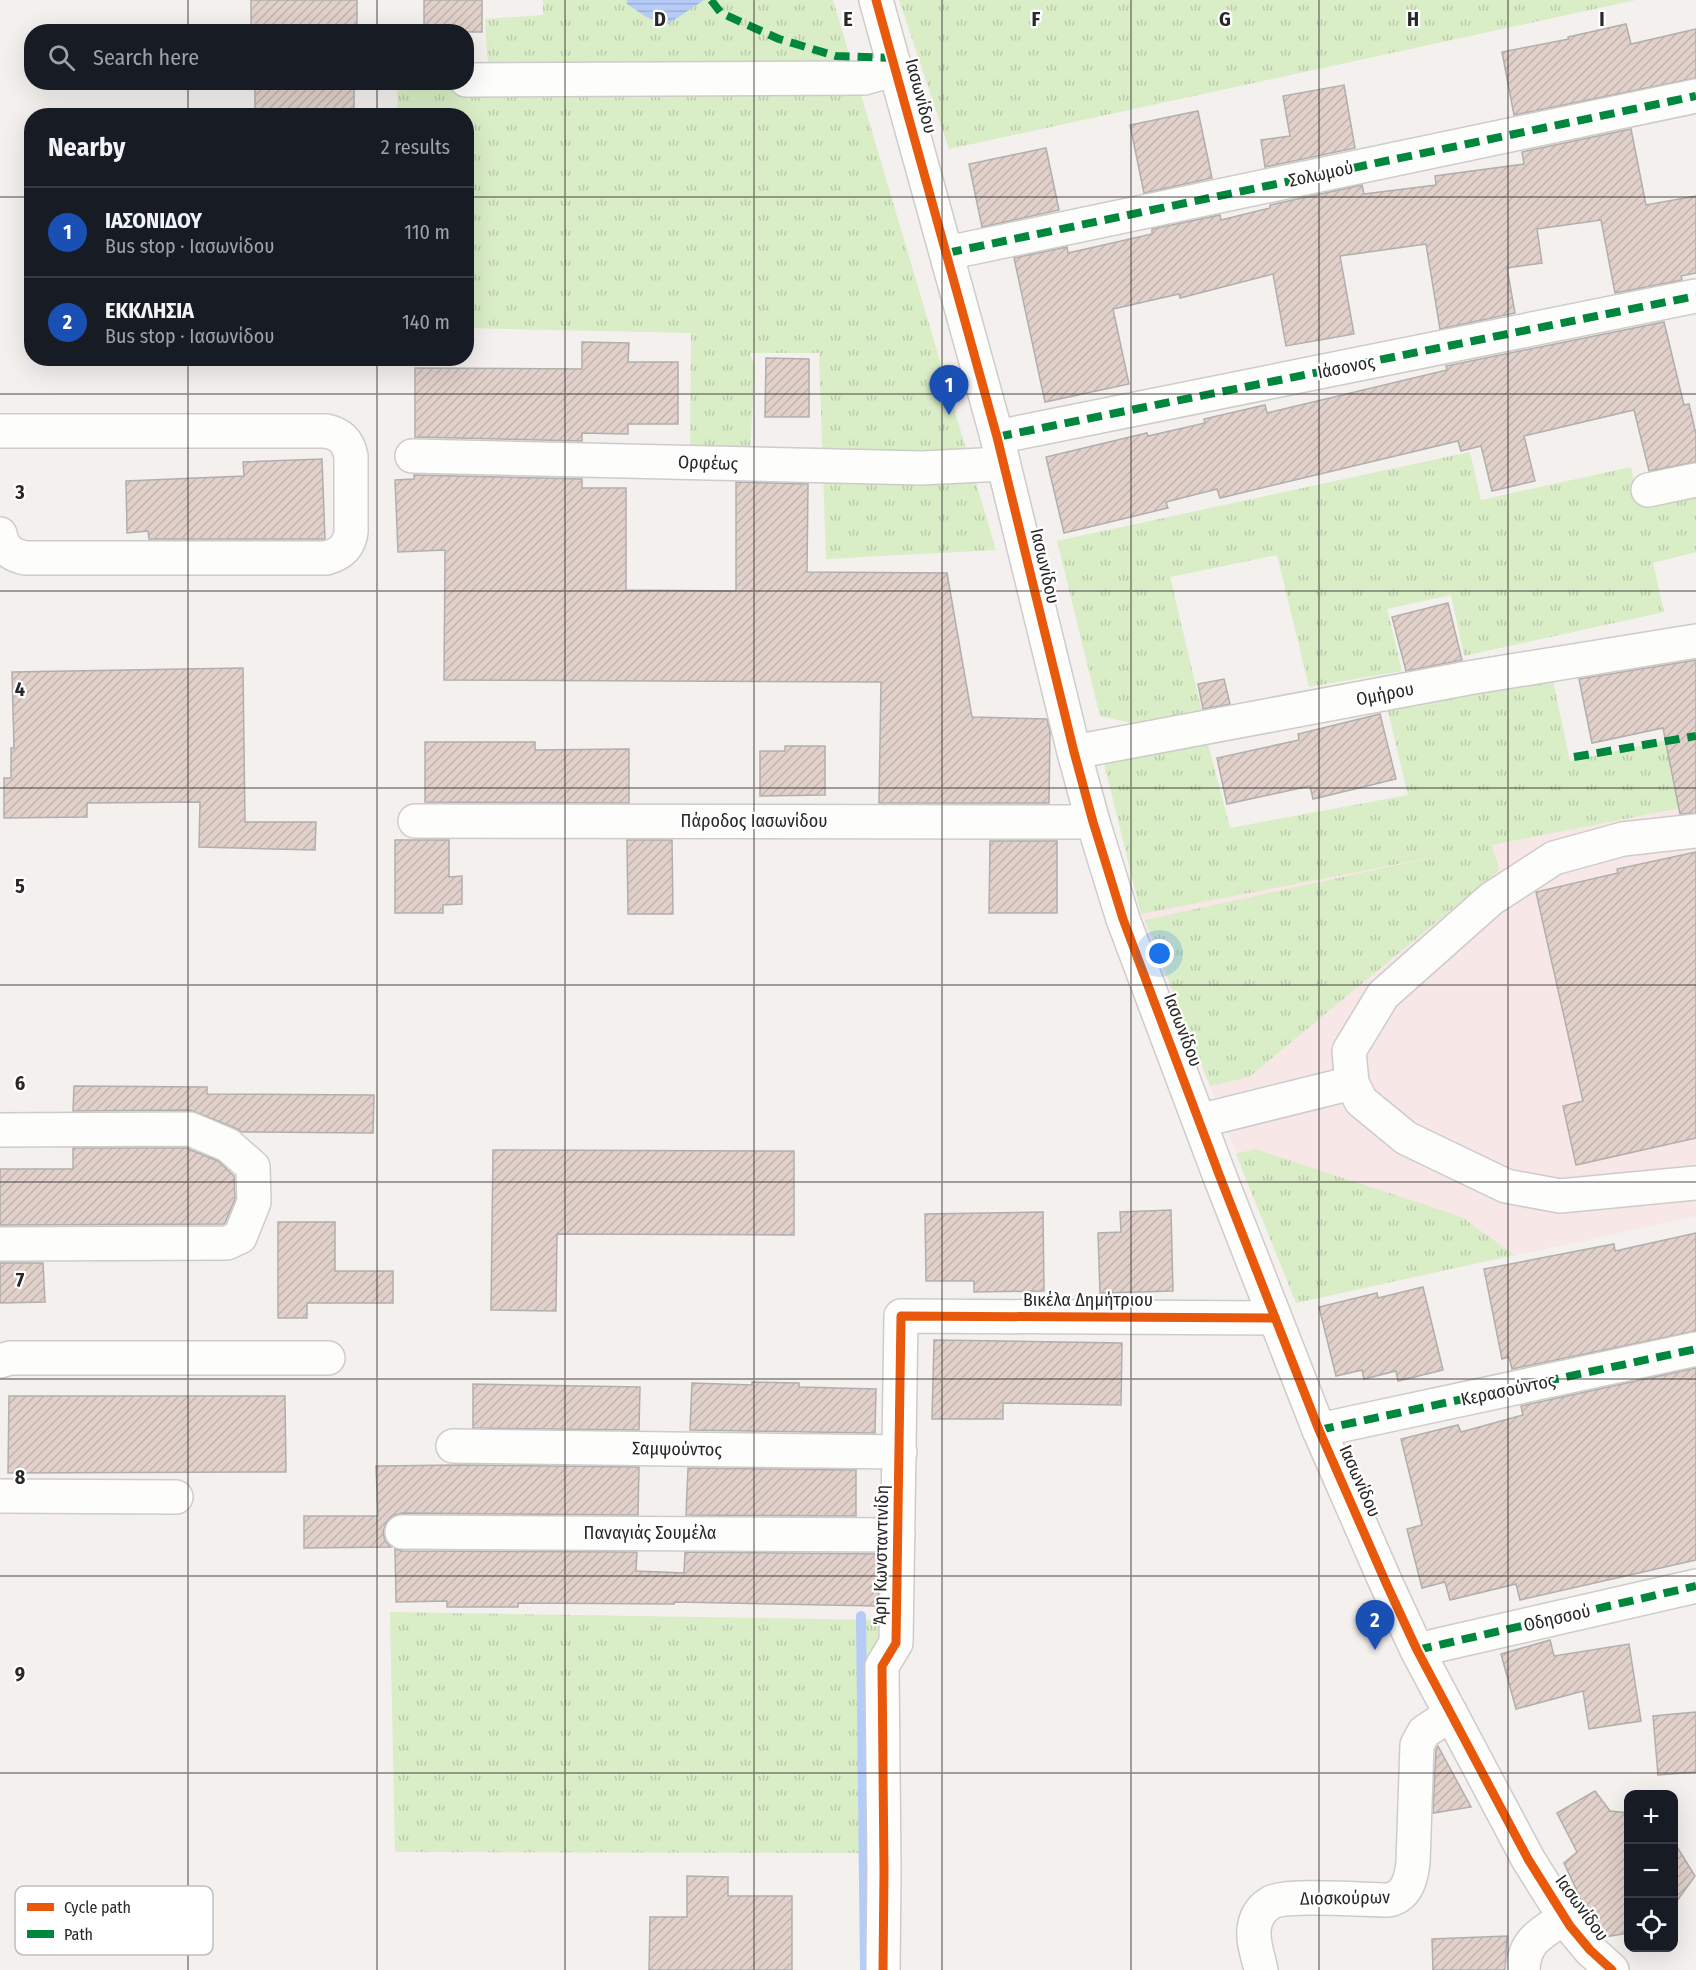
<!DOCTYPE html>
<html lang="en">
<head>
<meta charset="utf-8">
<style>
	:root { --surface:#171b24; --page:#20242c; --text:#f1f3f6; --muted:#9ea1a6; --line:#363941; --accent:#db2777 }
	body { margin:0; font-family:"Fira Sans Condensed",sans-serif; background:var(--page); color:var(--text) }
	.controls { position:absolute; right:18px; bottom:18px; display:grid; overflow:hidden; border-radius:12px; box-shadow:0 6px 24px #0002 }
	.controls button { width:54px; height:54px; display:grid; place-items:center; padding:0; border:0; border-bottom:2px solid var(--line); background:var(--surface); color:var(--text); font:30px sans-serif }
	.you { position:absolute; left:1160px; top:954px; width:21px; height:21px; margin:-15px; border:4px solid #fff; border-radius:50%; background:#1a73e8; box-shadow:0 0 0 9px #1a73e833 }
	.badge { display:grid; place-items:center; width:39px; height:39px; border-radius:50%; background:var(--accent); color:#fff; font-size:20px; font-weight:700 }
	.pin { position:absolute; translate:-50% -50px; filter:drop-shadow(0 2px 3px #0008) }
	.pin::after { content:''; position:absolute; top:32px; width:21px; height:18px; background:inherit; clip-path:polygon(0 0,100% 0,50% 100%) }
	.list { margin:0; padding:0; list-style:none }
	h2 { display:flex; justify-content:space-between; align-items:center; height:78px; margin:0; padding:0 24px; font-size:26px }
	h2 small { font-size:20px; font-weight:400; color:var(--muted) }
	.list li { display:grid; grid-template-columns:39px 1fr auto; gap:18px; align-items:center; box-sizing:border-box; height:90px; padding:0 24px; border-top:2px solid var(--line) }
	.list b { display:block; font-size:22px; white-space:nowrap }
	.list p { margin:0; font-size:20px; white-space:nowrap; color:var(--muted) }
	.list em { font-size:20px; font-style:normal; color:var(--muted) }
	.icon { flex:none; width:33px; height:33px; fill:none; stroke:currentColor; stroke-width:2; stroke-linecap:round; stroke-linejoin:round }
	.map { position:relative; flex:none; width:1696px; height:1970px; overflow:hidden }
	.search { position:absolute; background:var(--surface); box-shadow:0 6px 24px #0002; left:24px; top:24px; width:450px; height:66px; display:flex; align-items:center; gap:15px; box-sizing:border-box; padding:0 21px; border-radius:24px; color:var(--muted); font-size:22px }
	.panel { position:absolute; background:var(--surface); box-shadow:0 6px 24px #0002; left:24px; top:108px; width:450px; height:258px; border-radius:24px }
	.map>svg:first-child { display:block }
	.commercial { fill:#f7e7e7 }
	.grass { fill:url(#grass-tufts) }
	.water { fill:url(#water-rules) }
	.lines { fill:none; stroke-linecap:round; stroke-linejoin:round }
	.stream { stroke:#b5cbf8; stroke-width:10 }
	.building { fill:url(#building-hatch); stroke:#b1afae; stroke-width:1.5 }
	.minor-casing { stroke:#cecccb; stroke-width:36 }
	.minor { stroke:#fdfdfc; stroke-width:33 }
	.quiet { stroke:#00873e; stroke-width:8; stroke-dasharray:15 8; stroke-linecap:butt }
	.cycleway-casing { stroke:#fff; stroke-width:13 }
	.cycleway { stroke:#e8590c; stroke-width:9 }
	.grid { fill:none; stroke:#292727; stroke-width:1.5; stroke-opacity:0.55 }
	.labels { text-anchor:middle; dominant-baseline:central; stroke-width:4.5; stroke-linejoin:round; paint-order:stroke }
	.street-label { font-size:18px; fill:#292727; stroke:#fff }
	.key { fill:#fff; stroke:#bfbebe; stroke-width:1.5 }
	.key-label { font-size:16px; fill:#292727 }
	.grid-label { font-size:20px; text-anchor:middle; font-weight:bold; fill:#292727; stroke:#fff; stroke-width:4.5; stroke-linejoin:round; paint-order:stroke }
</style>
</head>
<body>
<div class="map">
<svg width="1696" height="1970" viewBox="0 0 1696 1970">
	<defs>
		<pattern id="grass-tufts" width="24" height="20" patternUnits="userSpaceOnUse" patternTransform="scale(1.5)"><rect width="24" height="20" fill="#d9edc6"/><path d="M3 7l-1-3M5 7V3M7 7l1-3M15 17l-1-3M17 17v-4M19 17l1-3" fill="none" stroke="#bacbaa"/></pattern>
		<pattern id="water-rules" width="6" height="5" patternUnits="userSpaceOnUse" patternTransform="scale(1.5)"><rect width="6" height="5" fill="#b5cbf8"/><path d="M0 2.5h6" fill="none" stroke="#9caed5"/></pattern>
		<pattern id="building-hatch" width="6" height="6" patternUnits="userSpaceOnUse" patternTransform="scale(1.5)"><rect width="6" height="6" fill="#e1d1ca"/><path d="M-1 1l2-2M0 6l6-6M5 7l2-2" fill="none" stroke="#c1b3ae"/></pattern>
	</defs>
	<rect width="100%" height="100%" fill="#f3f0ee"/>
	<polygon class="commercial" points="1696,805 1696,1216 1296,1303 1141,914"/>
	<g class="grass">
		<polygon points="543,0 833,0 996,550 826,559 819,353 750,353 755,368 749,464 690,462 691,333 467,328 466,116 397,116 398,83 489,83 485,19 543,15"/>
		<polygon points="899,0 1636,0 949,149"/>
		<polygon points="1470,452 1481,500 1631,467 1638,499 1696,488 1696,552 1653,563 1664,612 1464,656 1451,595 1387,609 1402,671 1309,687 1277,555 1170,577 1203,716 1160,725 1132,723 1100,716 1057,541"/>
		<polygon points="1552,676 1570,761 1696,734 1696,805 1492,845 1499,870 1249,1077 1210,1086 1145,920 1444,855 1141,914 1102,755 1207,740 1230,828 1408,795 1387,707"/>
		<polygon points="1255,1149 1462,1217 1514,1255 1296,1303 1236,1154"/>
		<polygon points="390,1612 883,1620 882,1853 395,1852"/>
	</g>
	<polygon class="water" points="627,0 704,0 668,24 646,17 627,4"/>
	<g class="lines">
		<polyline class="stream" points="861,1616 865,1970"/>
	</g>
	<g class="building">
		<rect x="251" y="0" width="106" height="32"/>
		<rect x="424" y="0" width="58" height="32"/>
		<polygon points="1626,24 1631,44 1696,29 1696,78 1514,115 1502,52 1569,39 1568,37"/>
		<polygon points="255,82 334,82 334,84 354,85 354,116 255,116"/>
		<polygon points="1344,85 1355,148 1265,167 1261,140 1290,136 1283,96"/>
		<polygon points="1198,111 1212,178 1144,193 1130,125"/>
		<polygon points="1631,129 1646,205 1696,196 1696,273 1681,276 1682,280 1615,293 1601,220 1537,229 1542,263 1507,268 1515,313 1440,329 1426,244 1340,256 1354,334 1286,346 1273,274 1180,298 1179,294 1113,309 1129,384 1045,402 1014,258 1067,247 1068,253 1152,234 1152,229 1220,215 1221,220 1270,208 1270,205 1362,185 1364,194 1436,185 1435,176 1524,164 1522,152"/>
		<polygon points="1046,148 1059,210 982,227 969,164"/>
		<polygon points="1664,322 1684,405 1689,404 1696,434 1696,462 1649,471 1634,410 1524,436 1535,481 1492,491 1481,446 1461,451 1458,441 1220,498 1217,489 1166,502 1168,508 1064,533 1046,457 1147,433 1148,436 1205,423 1204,419 1265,405 1267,413 1447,370 1446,366"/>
		<polygon points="582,342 629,343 628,362 678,362 678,424 628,424 628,434 582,433 582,441 415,437 415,368 582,369"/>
		<polygon points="766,358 809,359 809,417 765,417"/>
		<polygon points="322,459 325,539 149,539 148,531 127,533 126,481 244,476 243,462"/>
		<polygon points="414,475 582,479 582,488 626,488 626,590 736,591 736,482 808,484 807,572 947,573 972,717 1047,719 1050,731 1049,803 879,803 881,682 444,680 445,550 398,552 395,480 414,479"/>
		<polygon points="1448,603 1462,660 1406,671 1392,617"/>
		<polygon points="1696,660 1696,813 1680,814 1663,728 1592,743 1579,679"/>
		<polygon points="243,668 245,822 316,822 315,850 199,847 200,802 87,803 87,817 4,818 4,778 11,778 11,748 14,748 12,672"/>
		<polygon points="1224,679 1230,704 1203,709 1198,684"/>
		<polygon points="1380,714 1396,779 1313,799 1310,786 1227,804 1217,758 1299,740 1298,734"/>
		<polygon points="425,742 535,742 535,750 629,749 629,803 425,802"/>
		<polygon points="785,746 825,746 825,795 760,796 760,751 785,751"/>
		<polygon points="395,840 449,840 449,877 462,876 462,904 443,905 443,913 395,913"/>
		<polygon points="627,840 672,840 673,914 628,914"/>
		<polygon points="990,841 1057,841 1057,913 989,913"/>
		<polygon points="1696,852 1696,1138 1576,1165 1563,1106 1583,1101 1536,892 1618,873 1617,869"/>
		<polygon points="74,1086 207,1087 207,1094 374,1095 373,1133 242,1132 235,1128 190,1110 73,1111"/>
		<polygon points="73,1148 186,1148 218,1161 234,1176 235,1199 225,1223 223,1224 0,1225 0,1169 73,1169"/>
		<polygon points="493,1150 794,1151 794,1235 557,1234 556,1311 491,1310"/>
		<polygon points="1171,1210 1173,1291 1100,1293 1098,1233 1121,1232 1120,1212"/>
		<polygon points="1043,1212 1044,1291 974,1292 974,1281 926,1281 925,1214"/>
		<polygon points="278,1222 335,1222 335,1271 393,1271 393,1303 307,1303 307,1318 278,1318"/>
		<polygon points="1696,1233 1696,1331 1512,1369 1509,1357 1502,1359 1484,1269 1614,1244 1615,1251"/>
		<polygon points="0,1263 43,1263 45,1302 0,1303"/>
		<polygon points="1423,1287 1443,1370 1398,1381 1396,1371 1364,1379 1362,1370 1336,1376 1319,1307 1377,1293 1378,1298"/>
		<polygon points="934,1340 1122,1343 1121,1405 1003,1403 1003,1419 932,1419"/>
		<polygon points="1696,1368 1696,1560 1520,1600 1516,1584 1450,1600 1445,1582 1422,1588 1407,1529 1422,1525 1401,1439 1458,1425 1461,1432 1523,1415 1521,1406"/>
		<polygon points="752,1382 799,1383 799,1387 876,1389 875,1433 690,1430 692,1383 752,1385"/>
		<polygon points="473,1384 640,1387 639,1430 473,1428"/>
		<polygon points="9,1396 285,1396 286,1472 8,1473"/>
		<polygon points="462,1465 639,1467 638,1515 402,1513 392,1516 386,1523 383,1532 385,1541 391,1547 304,1548 304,1516 378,1516 376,1466"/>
		<polygon points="688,1468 856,1470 856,1516 686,1515"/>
		<polygon points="395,1549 402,1551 637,1552 636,1571 684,1573 685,1552 879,1554 878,1606 674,1602 674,1604 518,1603 518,1607 447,1607 447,1601 396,1602"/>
		<polygon points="1550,1640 1554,1656 1629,1644 1641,1721 1589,1729 1583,1691 1516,1709 1501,1654"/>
		<polygon points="1696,1712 1696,1772 1658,1775 1653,1716"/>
		<polygon points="1438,1746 1471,1807 1433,1813 1436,1750"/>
		<polygon points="1595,1791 1610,1811 1629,1813 1629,1933 1604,1937 1592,1923 1564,1863 1577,1852 1557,1813"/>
		<polygon points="1674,1842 1695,1876 1674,1905"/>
		<polygon points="687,1876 728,1877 728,1896 792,1896 792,1970 649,1970 650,1917 687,1917"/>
		<polygon points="1507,1936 1505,1970 1433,1970 1432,1939"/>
	</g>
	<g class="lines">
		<defs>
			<g id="minor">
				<polyline points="876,0 997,437 1074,752 1093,822 1123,919 1220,1177 1319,1430 1386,1583 1417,1650 1528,1859 1570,1926 1590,1950 1612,1970"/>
				<polyline points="466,80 864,78 896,69"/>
				<polyline points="947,253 1696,96"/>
				<path d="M0 431H326C341 434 348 441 351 456V532C349 547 341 554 326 558H25C11 555 3 549 0 534"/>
				<polyline points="997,437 1696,296"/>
				<polyline points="412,456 921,468 1003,464"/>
				<polyline points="1648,490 1696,480"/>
				<polyline points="1074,752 1468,678 1696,641"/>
				<polyline points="415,821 1093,822"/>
				<polyline points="1696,831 1623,839 1554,858 1491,899 1383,995 1349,1051 1352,1083 1361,1101 1406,1138 1506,1186 1560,1196 1696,1183"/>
				<polyline points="1199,1121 1352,1083"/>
				<polyline points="0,1130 190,1129 228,1145 253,1167 254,1202 240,1237 227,1243 0,1244"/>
				<polyline points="0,1361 10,1358 328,1358"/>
				<polyline points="1319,1430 1696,1349"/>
				<polyline points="453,1446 900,1452"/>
				<polyline points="0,1496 176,1497"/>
				<polyline points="402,1532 898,1535"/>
				<polyline points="1417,1650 1696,1586"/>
				<polyline points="883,1970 884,1871 882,1666 896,1643 901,1316 1275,1318"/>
				<path d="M1261 1970C1258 1955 1251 1939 1255 1924 1257 1915 1263 1907 1272 1902 1289 1894 1365 1900 1389 1900 1407 1896 1411 1879 1413 1863L1417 1745 1424 1732 1451 1714"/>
				<path d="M1523 1970C1524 1940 1542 1933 1564 1918"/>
			</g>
		</defs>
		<use href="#minor" class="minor-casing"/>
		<use href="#minor" class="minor"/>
		<g class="quiet">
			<polyline points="711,0 721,13 779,39 836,56 893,58"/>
			<polyline points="947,253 1696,96"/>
			<polyline points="997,437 1696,296"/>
			<polyline points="1574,757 1696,736"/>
			<polyline points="1319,1430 1696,1349"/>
			<polyline points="1417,1650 1696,1586"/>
		</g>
		<defs>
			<g id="cycleway">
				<polyline points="876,0 997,437 1074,752 1093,822 1123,919 1220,1177 1319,1430 1386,1583 1417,1650 1528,1859 1570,1926 1590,1950 1612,1970"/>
				<polyline points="883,1970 884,1871 882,1666 896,1643 901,1316 1275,1318"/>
			</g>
		</defs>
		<use href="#cycleway" class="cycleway-casing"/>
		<use href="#cycleway" class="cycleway"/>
	</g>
	<path class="grid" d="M188 0V32M377 0V32M565 0V1970M754 0V1970M942 0V1970M1131 0V1970M1319 0V1970M1508 0V1970M188 82V116M377 82V116M0 197H32M466 197H1696M188 358V1970M377 358V1970M0 394H1696M0 591H1696M0 788H1696M0 985H1696M0 1182H1696M0 1379H1696M0 1576H1696M0 1773H1696"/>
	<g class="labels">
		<g class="street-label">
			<text transform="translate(921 96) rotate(75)">Ιασωνίδου</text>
			<text transform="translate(1321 174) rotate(-12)">Σολωμού</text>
			<text transform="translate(1346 367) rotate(-11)">Ιάσονος</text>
			<text transform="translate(708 463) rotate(2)">Ορφέως</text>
			<text transform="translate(1045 566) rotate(77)">Ιασωνίδου</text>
			<text transform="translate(1385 694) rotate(-11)">Ομήρου</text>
			<text x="754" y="821">Πάροδος Ιασωνίδου</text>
			<text transform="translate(1183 1030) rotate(69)">Ιασωνίδου</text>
			<text x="1088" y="1300">Βικέλα Δημήτριου</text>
			<text transform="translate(1508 1390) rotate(-12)">Κερασούντος</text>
			<text transform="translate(677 1449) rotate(1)">Σαμψούντος</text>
			<text transform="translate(1360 1481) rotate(66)">Ιασωνίδου</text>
			<text x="650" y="1533">Παναγιάς Σουμέλα</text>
			<text transform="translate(881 1555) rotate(-89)">Άρη Κωνσταντινίδη</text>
			<text transform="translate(1557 1618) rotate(-13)">Οδησσού</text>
			<text transform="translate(1345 1898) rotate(-1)">Διοσκούρων</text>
			<text transform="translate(1582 1908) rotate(54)">Ιασωνίδου</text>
		</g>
	</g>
	<rect x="15" y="1886" width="198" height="69" rx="9" class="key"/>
	<rect x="27" y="1903" width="27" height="8" fill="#e8590c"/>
	<rect x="27" y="1930" width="27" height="8" fill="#00873e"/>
	<g class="key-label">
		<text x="64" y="1913">Cycle path</text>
		<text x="64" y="1940">Path</text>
	</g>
	<g class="grid-label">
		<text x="660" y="26">D</text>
		<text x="848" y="26">E</text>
		<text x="1036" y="26">F</text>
		<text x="1225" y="26">G</text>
		<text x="1413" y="26">H</text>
		<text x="1602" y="26">I</text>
		<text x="20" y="499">3</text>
		<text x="20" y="696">4</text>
		<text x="20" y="893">5</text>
		<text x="20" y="1090">6</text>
		<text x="20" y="1287">7</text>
		<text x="20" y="1484">8</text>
		<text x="20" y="1681">9</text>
	</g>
</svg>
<div class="controls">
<button>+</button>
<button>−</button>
<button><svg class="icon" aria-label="locate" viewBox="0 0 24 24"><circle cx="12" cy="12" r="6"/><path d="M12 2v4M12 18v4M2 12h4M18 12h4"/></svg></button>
</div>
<div class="you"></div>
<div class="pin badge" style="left:949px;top:415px;background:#1a4fb4">1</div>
<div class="pin badge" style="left:1375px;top:1650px;background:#1a4fb4">2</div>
<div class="search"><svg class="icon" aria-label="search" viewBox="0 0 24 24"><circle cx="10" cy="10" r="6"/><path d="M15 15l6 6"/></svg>Search here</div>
<section class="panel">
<h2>Nearby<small>2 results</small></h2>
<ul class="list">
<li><span class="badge" style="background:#1a4fb4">1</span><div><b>ΙΑΣΟΝΙΔΟΥ</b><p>Bus stop · Ιασωνίδου</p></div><em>110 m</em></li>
<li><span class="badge" style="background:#1a4fb4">2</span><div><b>ΕΚΚΛΗΣΙΑ</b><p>Bus stop · Ιασωνίδου</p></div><em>140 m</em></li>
</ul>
</section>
</div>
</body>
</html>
